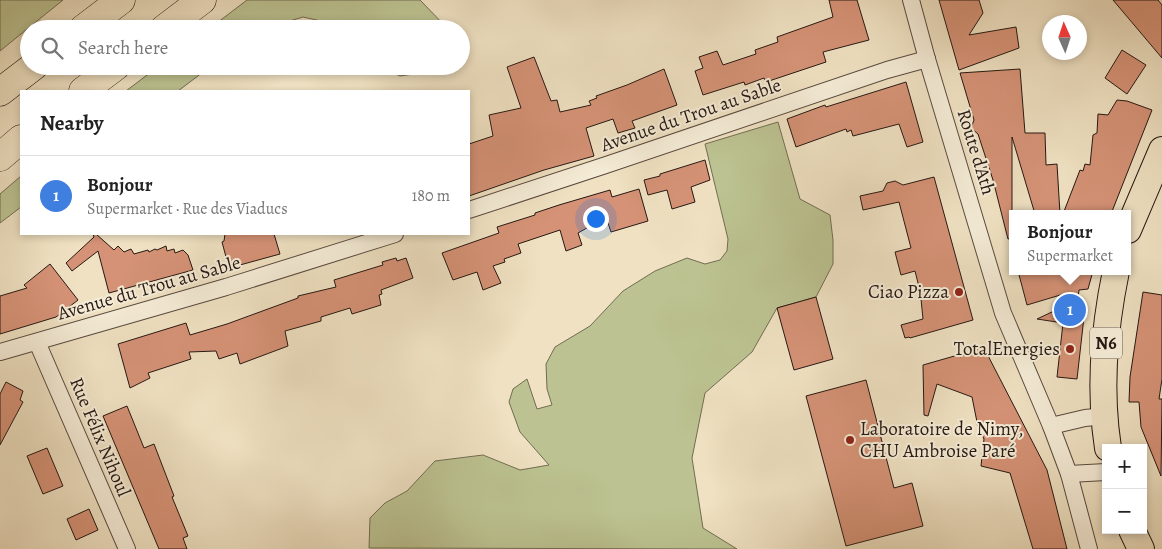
<!DOCTYPE html>
<html lang="en">
<head>
<meta charset="utf-8">
<style>
	:root { --surface:#fff; --page:#f2f2f2; --text:#222; --muted:#767676; --line:#e0e0e0; --accent:#d93025 }
	body { margin:0; font-family:Alegreya,serif; background:var(--page); color:var(--text) }
	.controls { position:absolute; right:15px; bottom:15px; display:grid; overflow:hidden; border-radius:0px; box-shadow:0 2px 8px #0003 }
	.controls button { width:45px; height:45px; display:grid; place-items:center; padding:0; border:0; border-bottom:1px solid var(--line); background:var(--surface); color:var(--text); font:25px sans-serif }
	.compass { position:absolute; left:1042px; top:15px; width:45px; height:45px; border-radius:50%; background:var(--surface); box-shadow:0 2px 8px #0003; rotate:357deg }
	.you { position:absolute; left:595px; top:218px; width:18px; height:18px; margin:-12px; border:4px solid #fff; border-radius:50%; background:#1a73e8; box-shadow:0 0 0 8px #1a73e833 }
	.badge { display:grid; place-items:center; width:32px; height:32px; border-radius:50%; background:var(--accent); color:#fff; font-size:16px; font-weight:700 }
	.pin { position:absolute; translate:-50% -50%; border:2px solid #fff; box-shadow:0 1px 5px #0006 }
	.popup { position:absolute; left:1009px; top:210px; width:122px; height:65px; box-sizing:border-box; display:grid; place-content:center; border-radius:0px; background:var(--surface); filter:drop-shadow(0 1px 4px #0005); font-size:16px; white-space:nowrap; color:var(--muted) }
	.popup b { font-size:19px; color:var(--text) }
	.popup::after { content:''; position:absolute; left:50%; top:100%; margin-left:-10px; border:10px solid transparent; border-top-color:var(--surface) }
	.list { margin:0; padding:0; list-style:none }
	h2 { display:flex; justify-content:space-between; align-items:center; height:65px; margin:0; padding:0 20px; font-size:21px }
	h2 small { font-size:16px; font-weight:400; color:var(--muted) }
	.list li { display:grid; grid-template-columns:32px 1fr auto; gap:15px; align-items:center; box-sizing:border-box; height:80px; padding:0 20px; border-top:1px solid var(--line) }
	.list b { display:block; font-size:19px; white-space:nowrap }
	.list p { margin:0; font-size:16px; white-space:nowrap; color:var(--muted) }
	.list em { font-size:16px; font-style:normal; color:var(--muted) }
	.icon { flex:none; width:28px; height:28px; fill:none; stroke:currentColor; stroke-width:2; stroke-linecap:round; stroke-linejoin:round }
	.map { position:relative; flex:none; width:1162px; height:549px; overflow:hidden }
	.search { position:absolute; background:var(--surface); box-shadow:0 2px 8px #0003; left:20px; top:20px; width:450px; height:55px; display:flex; align-items:center; gap:12px; box-sizing:border-box; padding:0 18px; border-radius:28px; color:var(--muted); font-size:19px }
	.panel { position:absolute; background:var(--surface); box-shadow:0 2px 8px #0003; left:20px; top:90px; width:450px; height:145px; border-radius:0px }
	.map>svg:first-child { display:block }
	.green { fill:#bcc291; stroke:#716d52 }
	.building { fill:#d59276; stroke:#261813 }
	.lines { fill:none; stroke-linecap:round; stroke-linejoin:round }
	.street-casing { stroke:#584a3f; stroke-width:18 }
	.primary-casing { stroke:#261813; stroke-width:28 }
	.highway-casing { stroke:#261813; stroke-width:29 }
	.street { stroke:#f5ecd7; stroke-width:16 }
	.primary { stroke:#efe1c2; stroke-width:26 }
	.highway { stroke:#efe1c2; stroke-width:28 }
	.poi-dot { fill:#8f2418; stroke:#f5ecd7; stroke-width:2 }
	.labels { text-anchor:middle; dominant-baseline:central; stroke-width:4; stroke-linejoin:round; paint-order:stroke }
	.shield { fill:#f5ecd7; stroke:#64584e; stroke-width:1 }
	.shield-label { font-size:18px; font-weight:bold; fill:#261813 }
	.street-label { font-size:19px; fill:#261813; stroke:#f5ecd7 }
	.poi-label { font-size:19px; fill:#261813; stroke:#f5ecd7; text-anchor:end }
</style>
</head>
<body>
<div class="map">
<svg width="1162" height="549" viewBox="0 0 1162 549">
	<rect width="100%" height="100%" fill="#efe1c2"/>
	<filter id="stains"><feTurbulence type="fractalNoise" baseFrequency=".004" numOctaves="4"/><feColorMatrix values="0 0 0 0 .2 0 0 0 0 .09 0 0 0 0 .02 0 0 0 .5 -.17"/></filter>
	<radialGradient id="worn" r=".72"><stop offset=".6" stop-color="#630" stop-opacity="0"/><stop offset="1" stop-color="#630" stop-opacity=".3"/></radialGradient>
	<g class="green">
		<polygon points="0,0 63,0 0,51"/>
		<polygon points="247,0 420,0 448,29 338,29 330,23 303,17 263,29 209,29"/>
		<polygon points="159,66 211,66 178,91 126,91"/>
		<polygon points="380,66 442,66 434,71 400,76"/>
		<polygon points="778,122 800,199 830,215 833,240 833,264 816,297 777,308 752,352 705,393 692,458 703,528 737,549 369,548 370,518 385,503 407,491 435,461 483,455 520,470 549,465 520,432 509,402 513,389 527,379 537,409 552,405 547,389 546,364 555,347 590,326 623,291 655,271 687,258 705,264 720,260 727,251 728,239 705,144"/>
		<polygon points="21,176 21,207 0,223 0,194"/>
	</g>
	<g class="building">
		<polygon points="829,0 857,0 869,40 823,52 826,62 766,82 764,78 745,85 744,82 703,95 695,71 703,68 699,57 717,51 723,65 756,54 755,50 778,42 777,37 833,17"/>
		<polygon points="939,0 979,0 983,13 969,35 1016,27 1019,48 959,70"/>
		<polygon points="1113,0 1158,0 1162,5 1162,58"/>
		<polygon points="1122,50 1146,65 1127,94 1105,78"/>
		<polygon points="534,57 551,101 557,100 560,112 591,105 589,101 597,98 596,96 627,85 664,69 677,105 632,121 635,128 618,133 613,119 586,128 594,156 544,170 469,196 469,144 493,136 489,115 521,108 507,67"/>
		<polygon points="1020,69 1025,133 1045,133 1046,165 1057,164 1060,214 1035,214 1012,137 1012,238 1008,239 993,180 978,134 971,128 974,120 960,73"/>
		<polygon points="906,82 923,142 907,147 899,124 853,136 851,130 847,132 846,129 796,147 787,119 825,105 826,107"/>
		<polygon points="1117,100 1127,101 1152,110 1111,214 1063,214 1080,170 1083,171 1085,164 1090,165 1093,135 1097,133 1098,114 1108,115"/>
		<polygon points="705,160 710,180 691,187 695,202 672,209 667,190 648,195 644,180 660,176 660,174"/>
		<polygon points="934,177 973,320 910,338 909,337 905,338 901,325 923,319 921,299 922,299 915,271 901,275 895,252 911,248 899,202 863,210 860,196 883,191 887,183 895,181 903,185"/>
		<polygon points="639,189 648,221 611,232 606,217 578,233 582,245 566,251 560,230 518,244 521,253 504,259 505,262 493,266 501,283 483,290 477,272 453,280 442,253 499,233 497,227 535,215 535,213 559,205 610,190 612,197"/>
		<polygon points="93,234 96,234 114,250 118,246 124,252 131,249 134,254 148,250 149,252 155,249 157,250 166,246 167,251 174,249 175,253 183,250 188,255 193,270 109,293 98,251 72,271 66,263 94,237"/>
		<polygon points="225,234 274,234 280,254 229,268 222,242 224,241"/>
		<polygon points="396,258 397,261 406,258 413,278 381,290 382,294 379,295 381,305 352,314 350,308 321,317 321,321 285,331 288,346 240,364 237,353 219,359 216,351 189,352 191,359 148,373 150,378 130,388 118,344 186,323 190,335 227,324 298,298 298,296 336,287 334,280 383,265 382,262"/>
		<polygon points="50,264 78,300 56,317 0,334 0,296 27,288 24,285"/>
		<polygon points="1018,271 1093,271 1088,289 1079,290 1076,316 1084,317 1077,379 1057,377 1063,323 1037,319 1071,303 1067,293 1027,305"/>
		<polygon points="1143,292 1162,295 1162,379 1159,399 1162,399 1161,476 1141,427 1139,402 1129,402 1130,377"/>
		<polygon points="816,297 833,359 794,370 777,308"/>
		<polygon points="983,346 1047,470 1067,549 1033,549 1010,473 981,466 984,439 976,422 977,422 972,397 937,384 928,416 924,415 923,365 958,355 960,357"/>
		<polygon points="866,380 894,488 912,483 923,526 846,546 806,396"/>
		<polygon points="6,382 23,391 20,400 23,402 0,445 0,394"/>
		<polygon points="127,406 144,448 154,444 174,496 172,497 188,536 183,538 187,549 159,549 103,416"/>
		<polygon points="47,448 63,486 43,494 27,456"/>
		<polygon points="89,509 98,530 76,540 67,519"/>
	</g>
	<g class="lines">
		<defs>
			<g id="street">
				<polyline points="911,0 927,59 1003,313 1051,426 1069,474 1089,549"/>
				<polyline points="469,210 606,165 887,70 927,59"/>
				<polyline points="37,342 127,549"/>
				<polyline points="0,352 226,287 395,234"/>
				<polyline points="1051,426 1085,418 1105,416"/>
				<polyline points="1069,474 1106,472"/>
			</g>
			<g id="primary">
				<polyline points="1128,230 1162,150"/>
				<path d="M1108 448C1099 390 1104 329 1116 271"/>
				<polyline points="1132,530 1141,549"/>
			</g>
			<g id="highway">
				<polyline points="83,29 121,0"/>
				<polyline points="164,29 202,0"/>
				<polyline points="83,91 116,66"/>
				<polyline points="0,92 34,66"/>
				<polyline points="0,157 21,139"/>
			</g>
		</defs>
		<use href="#street" class="street-casing"/>
		<use href="#primary" class="primary-casing"/>
		<use href="#highway" class="highway-casing"/>
		<use href="#street" class="street"/>
		<use href="#primary" class="primary"/>
		<use href="#highway" class="highway"/>
	</g>
	<g class="poi-dot">
		<circle cx="959" cy="292" r="5"/>
		<circle cx="1070" cy="349" r="5"/>
		<circle cx="850" cy="440" r="5"/>
	</g>
	<g class="labels">
		<rect class="shield" x="1090" y="327.5" width="32" height="31" rx="4"/>
		<g class="shield-label">
			<text x="1106" y="343">N6</text>
		</g>
		<g class="street-label">
			<text transform="translate(691 115) rotate(-19)">Avenue du Trou au Sable</text>
			<text transform="translate(976 152) rotate(73)">Route d'Ath</text>
			<text transform="translate(149 288) rotate(-16)">Avenue du Trou au Sable</text>
			<text transform="translate(100 437) rotate(67)">Rue Félix Nihoul</text>
		</g>
		<g class="poi-label">
			<text x="949" y="292">Ciao Pizza</text>
			<text x="1060" y="349">TotalEnergies</text>
			<text x="860" y="429" text-anchor="start">Laboratoire de Nimy,<tspan x="860" dy="22">CHU Ambroise Paré</tspan></text>
		</g>
	</g>
	<rect width="100%" height="100%" filter="url(#stains)"/>
	<rect width="100%" height="100%" fill="url(#worn)"/>
</svg>
<div class="controls">
<button>+</button>
<button>−</button>
</div>
<svg class="compass" viewBox="-18 -18 36 36"><path d="M0-13l5 13h-10z" fill="#e53935"/><path d="M0 13l5-13h-10z" fill="#767676"/></svg>
<div class="you"></div>
<div class="pin badge" style="left:1070px;top:310px;background:#3f7fe0">1</div>
<div class="popup"><b>Bonjour</b>Supermarket</div>
<div class="search"><svg class="icon" aria-label="search" viewBox="0 0 24 24"><circle cx="10" cy="10" r="6"/><path d="M15 15l6 6"/></svg>Search here</div>
<section class="panel">
<h2>Nearby<small></small></h2>
<ul class="list">
<li><span class="badge" style="background:#3f7fe0">1</span><div><b>Bonjour</b><p>Supermarket · Rue des Viaducs</p></div><em>180 m</em></li>
</ul>
</section>
</div>
</body>
</html>
